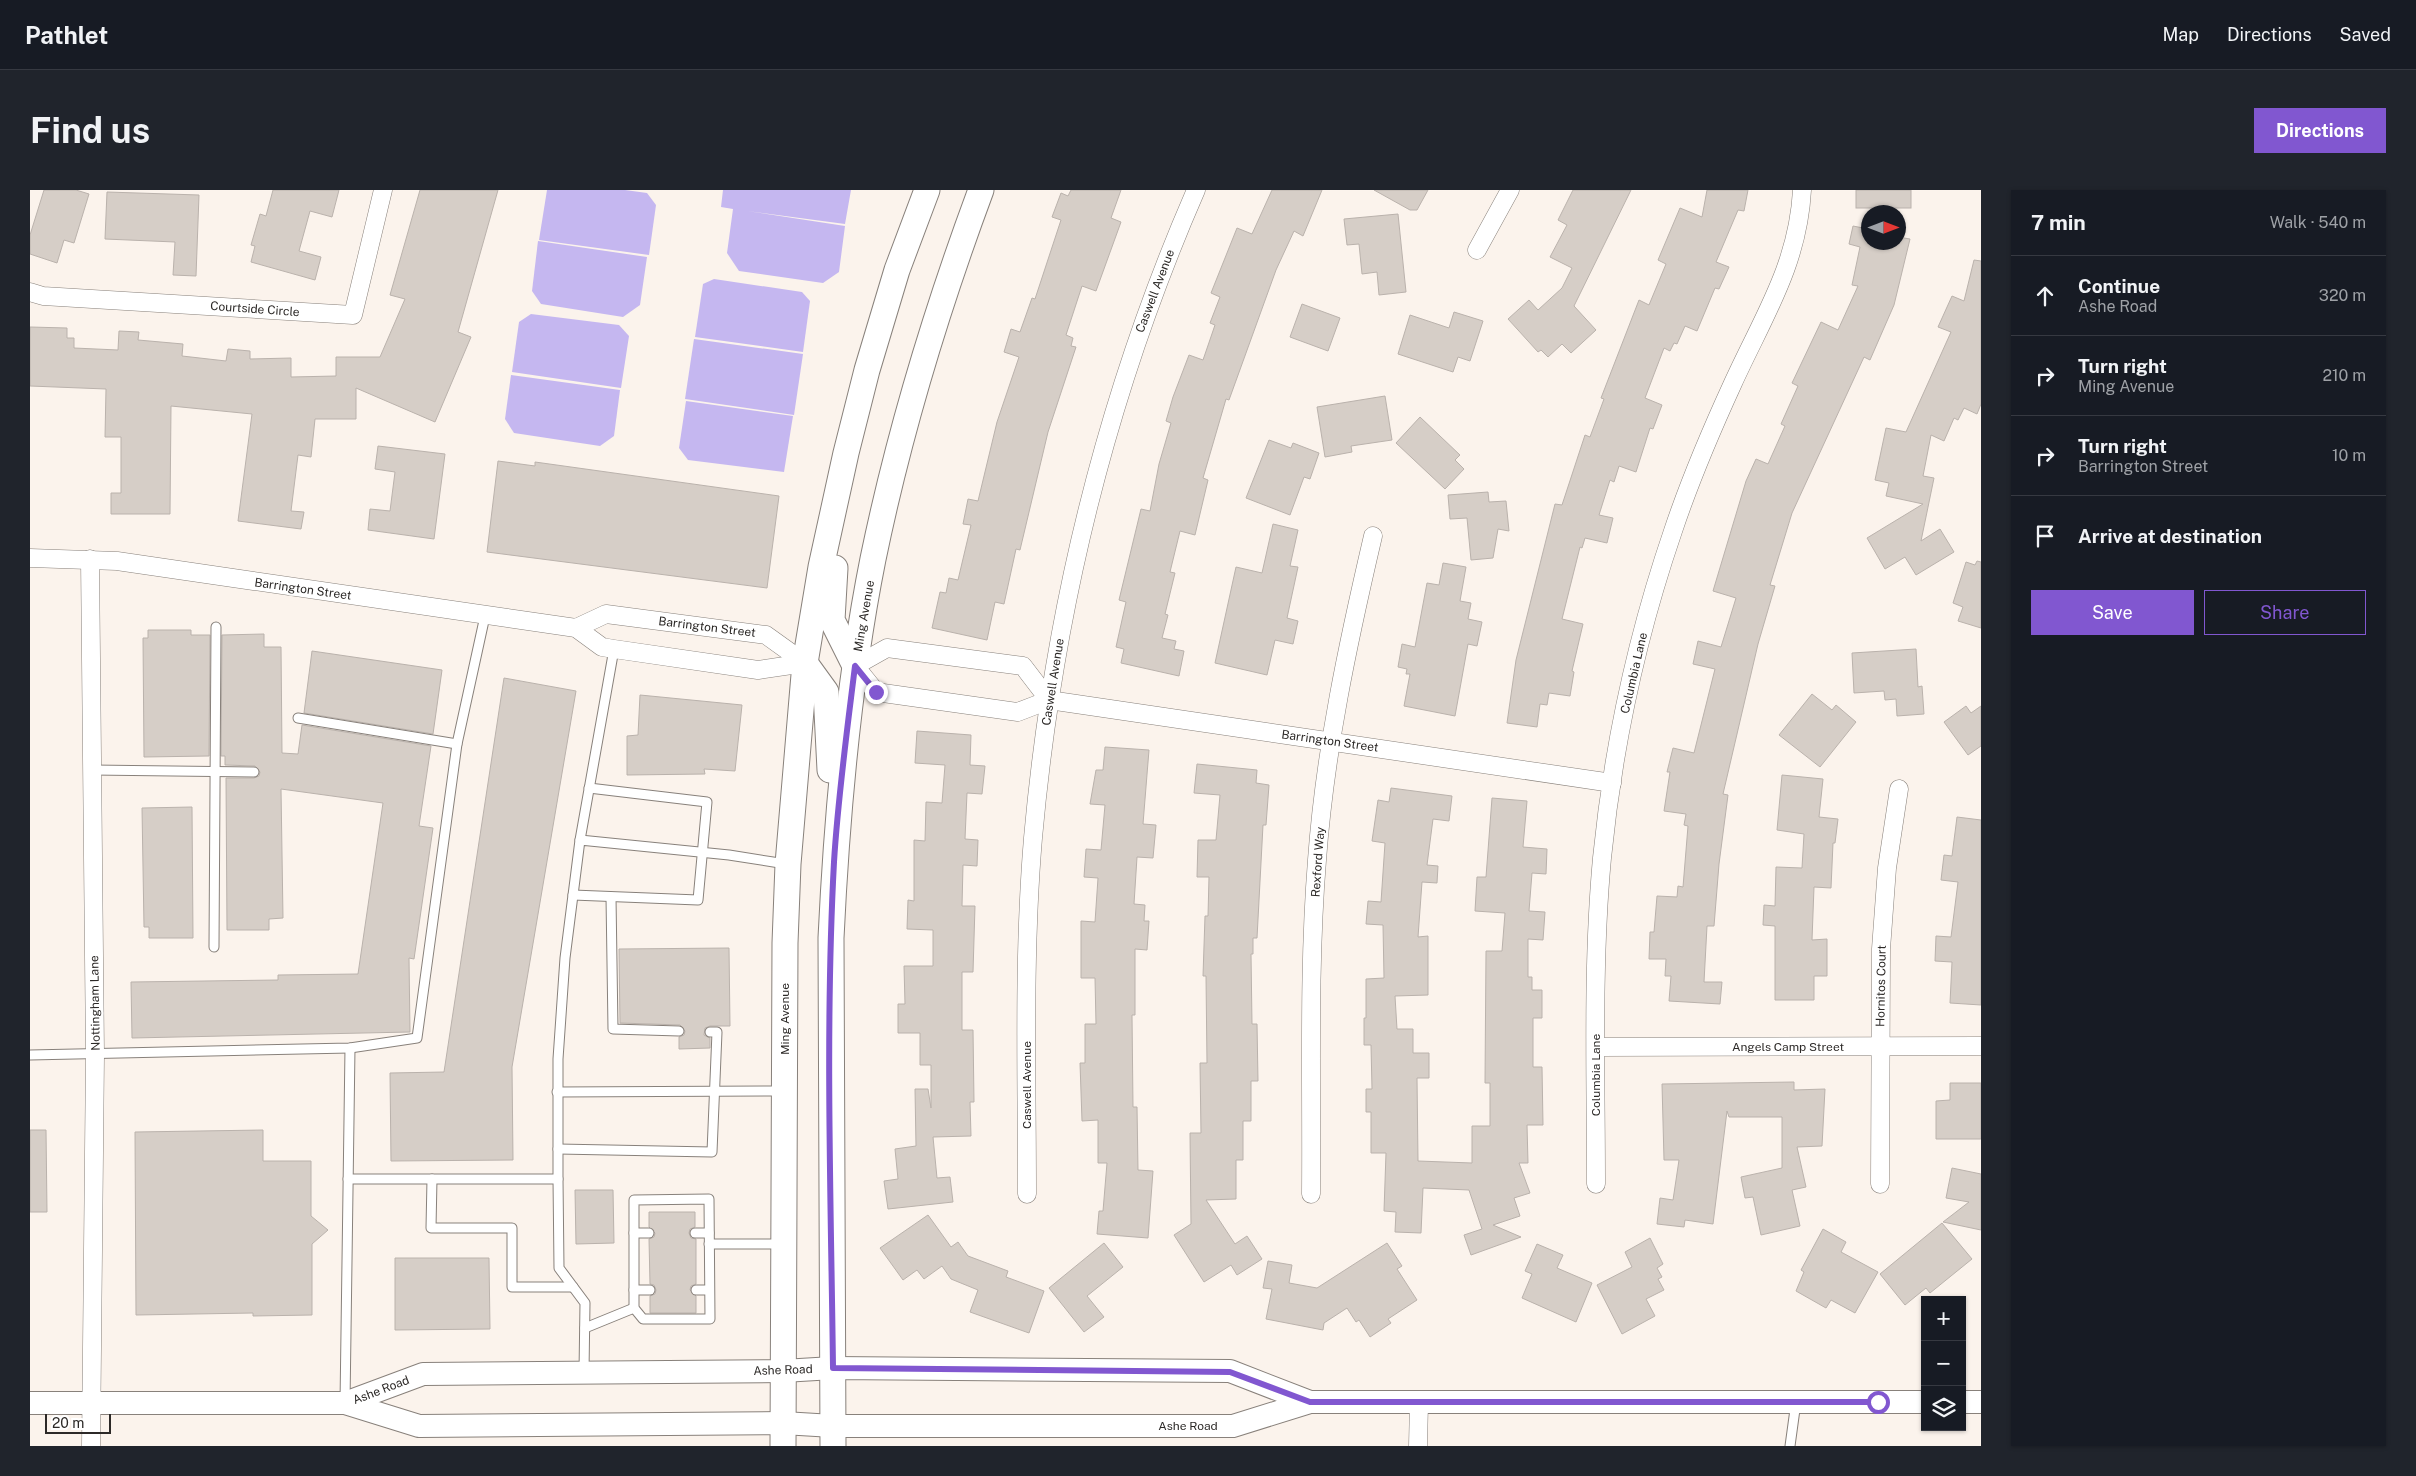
<!DOCTYPE html>
<html lang="en">
<head>
<meta charset="utf-8">
<style>
	:root { --surface:#171b24; --page:#20242c; --text:#f1f3f6; --muted:#9ea1a6; --line:#363941; --accent:#8157d0 }
	body { margin:0; font-family:"Public Sans",sans-serif; background:var(--page); color:var(--text) }
	.controls { position:absolute; right:15px; bottom:15px; display:grid; overflow:hidden; border-radius:0px; box-shadow:0 1px 4px #0004 }
	.controls button { width:45px; height:45px; display:grid; place-items:center; padding:0; border:0; border-bottom:1px solid var(--line); background:var(--surface); color:var(--text); font:25px sans-serif }
	.compass { position:absolute; left:1831px; top:15px; width:45px; height:45px; border-radius:50%; background:var(--surface); box-shadow:0 1px 4px #0004; rotate:90deg }
	.scale { position:absolute; left:15px; bottom:12px; width:66px; box-sizing:border-box; padding-left:5px; border:2px solid #2c2927; border-top:0; font-size:14px; line-height:18px; white-space:nowrap; color:#2c2927; -webkit-text-stroke:4px #fff; paint-order:stroke }
	.stop { position:absolute; width:15px; height:15px; margin:-11px; border:4px solid #8157d0; border-radius:50%; background:#fff }
	.stop.end { background:#8157d0; border-color:#fff; box-shadow:0 1px 5px #0008 }
	.list { margin:0; padding:0; list-style:none }
	h2 { display:flex; justify-content:space-between; align-items:center; height:65px; margin:0; padding:0 20px; font-size:21px }
	h2 small { font-size:16px; font-weight:400; color:var(--muted) }
	.list li { display:grid; grid-template-columns:32px 1fr auto; gap:15px; align-items:center; box-sizing:border-box; height:80px; padding:0 20px; border-top:1px solid var(--line) }
	.list b { display:block; font-size:19px; white-space:nowrap }
	.list p { margin:0; font-size:16px; white-space:nowrap; color:var(--muted) }
	.list em { font-size:16px; font-style:normal; color:var(--muted) }
	.actions { display:flex; gap:10px; padding:15px 20px }
	.actions a { flex:1; padding:11px 0; border:1px solid var(--accent); border-radius:0px; text-align:center; font-size:18px; color:var(--accent) }
	.actions .main { background:var(--accent); color:#fff }
	.icon { flex:none; width:28px; height:28px; fill:none; stroke:currentColor; stroke-width:2; stroke-linecap:round; stroke-linejoin:round }
	.map { position:relative; flex:none; width:1951px; height:1256px; overflow:hidden; border-radius:0px }
	header { display:flex; align-items:center; gap:30px; box-sizing:border-box; height:70px; padding:0 25px; background:var(--surface); border-bottom:1px solid var(--line) }
	header strong { font-size:24px }
	nav { display:flex; gap:28px; margin-inline-start:auto; font-size:18px }
	.intro { display:flex; align-items:center; justify-content:space-between; box-sizing:border-box; height:120px; padding:0 30px }
	h1 { margin:0; font-size:35px }
	.button { padding:12px 22px; border-radius:0px; background:var(--accent); color:#fff; font-size:18px; font-weight:700 }
	main { display:flex; gap:30px; padding:0 30px }
	aside { flex:1; background:var(--surface); border-radius:0px; box-shadow:0 1px 4px #0004 }
	.map>svg:first-child { display:block }
	.green { fill:#c5b7f0 }
	.building { fill:#d6cec7; stroke:#bab2ac }
	.lines { fill:none; stroke-linecap:round; stroke-linejoin:round }
	.service-casing { stroke:#88817b; stroke-width:11 }
	.minor-casing { stroke:#88817b; stroke-width:19 }
	.tertiary-casing { stroke:#88817b; stroke-width:24 }
	.secondary-casing { stroke:#88817b; stroke-width:27 }
	.service { stroke:#fff; stroke-width:9 }
	.minor { stroke:#fff; stroke-width:18 }
	.tertiary { stroke:#fff; stroke-width:22 }
	.secondary { stroke:#fff; stroke-width:25 }
	.route { stroke:#8157d0; stroke-width:6 }
	.labels { text-anchor:middle; dominant-baseline:central; stroke-width:4; stroke-linejoin:round; paint-order:stroke }
	.street-label { font-size:12px; fill:#2c2927; stroke:#fff }
</style>
</head>
<body>
<header>
<strong>Pathlet</strong>
<nav><a>Map</a><a>Directions</a><a>Saved</a></nav>
</header>
<div class="intro"><h1>Find us</h1><a class="button">Directions</a></div>
<main>
<div class="map">
<svg width="1951" height="1256" viewBox="0 0 1951 1256">
	<rect width="100%" height="100%" fill="#fbf3ec"/>
	<g class="green">
		<polygon points="517,0 595,0 617,3 626,15 619,65 509,50"/>
		<polygon points="693,0 821,0 815,34 717,21 815,36 809,82 793,93 709,81 697,63 703,19 691,17"/>
		<polygon points="508,51 617,67 610,115 593,127 511,114 502,101"/>
		<polygon points="684,89 772,102 780,111 773,162 665,147 673,94"/>
		<polygon points="501,124 589,135 599,146 591,198 482,182 489,132"/>
		<polygon points="664,149 773,164 764,225 655,209"/>
		<polygon points="481,185 590,200 584,246 570,256 484,243 475,229"/>
		<polygon points="656,211 763,226 754,282 658,270 649,258"/>
	</g>
	<g class="building">
		<polygon points="14,0 46,0 59,4 44,53 34,50 27,73 0,64 0,45"/>
		<polygon points="243,0 309,0 302,27 280,21 269,61 291,67 285,90 221,72 225,56 221,55 230,24 236,26"/>
		<polygon points="390,0 468,0 428,142 441,147 405,232 326,198 326,229 285,229 281,267 268,265 261,321 274,322 271,339 208,331 222,224 141,216 140,324 81,324 81,303 91,303 91,247 75,247 76,199 0,196 0,137 37,138 37,148 44,148 44,158 88,160 89,141 109,142 108,150 153,154 152,166 196,171 198,159 220,161 220,169 261,168 261,187 306,186 306,167 350,167 375,109 360,105"/>
		<polygon points="1041,0 1091,0 1081,28 1091,32 1066,101 1052,96 1036,145 1043,148 1041,156 1046,157 1018,242 990,360 986,359 974,414 965,412 957,450 902,438 910,402 916,403 919,388 928,390 941,335 933,334 938,309 948,311 967,232 989,167 974,162 981,139 990,142 1002,108 1005,109 1031,30 1022,27 1031,3 1038,6"/>
		<polygon points="1242,0 1292,0 1273,46 1264,41 1246,80 1199,210 1196,209 1173,288 1178,290 1165,345 1150,341 1140,382 1145,383 1135,424 1138,425 1132,448 1146,451 1144,459 1154,461 1149,486 1091,473 1094,459 1086,457 1096,412 1089,410 1111,319 1120,321 1129,274 1141,233 1136,231 1143,207 1159,165 1173,170 1185,135 1180,133 1190,107 1181,103 1207,38 1222,44"/>
		<polygon points="1344,0 1398,0 1387,20 1380,20"/>
		<polygon points="1543,0 1601,0 1544,116 1566,140 1541,163 1532,154 1518,167 1511,160 1508,162 1478,129 1499,110 1508,120 1532,98 1542,78 1520,67 1537,35 1528,30"/>
		<polygon points="1677,0 1718,0 1714,21 1708,20 1686,72 1699,77 1689,99 1685,98 1667,141 1655,136 1647,154 1644,153 1640,161 1634,158 1615,208 1632,215 1623,239 1620,238 1606,282 1589,276 1584,292 1580,290 1569,325 1583,328 1577,353 1555,348 1552,358 1550,357 1532,429 1553,434 1542,481 1544,482 1540,506 1519,503 1517,515 1510,514 1507,537 1477,533 1486,470 1525,314 1532,315 1555,245 1560,247 1574,209 1571,208 1609,110 1619,115 1636,74 1628,70 1650,18 1672,27"/>
		<rect x="1826" y="0" width="55" height="18"/>
		<polygon points="77,2 169,5 166,86 143,85 145,52 75,49"/>
		<polygon points="1368,24 1376,102 1349,105 1347,82 1332,84 1329,54 1317,55 1314,29"/>
		<polygon points="1823,36 1838,39 1838,52 1868,52 1868,47 1880,49 1864,115 1840,170 1834,167 1762,323 1740,395 1745,396 1728,454 1693,604 1698,605 1689,674 1684,736 1677,736 1674,792 1692,792 1690,814 1639,811 1641,786 1635,786 1636,769 1619,769 1620,742 1624,742 1627,706 1647,707 1648,696 1653,697 1658,636 1654,635 1656,624 1634,621 1640,582 1637,582 1643,558 1664,563 1685,479 1663,474 1668,451 1691,457 1706,408 1683,401 1716,291 1726,269 1738,274 1755,236 1751,234 1768,196 1762,193 1791,132 1808,140 1828,96 1822,95 1830,57 1819,54"/>
		<polygon points="1944,70 1951,71 1951,214 1947,224 1934,218 1928,230 1924,228 1914,251 1901,245 1893,286 1904,288 1891,351 1910,339 1924,362 1886,385 1875,367 1855,379 1837,348 1893,314 1856,306 1859,293 1845,290 1856,238 1876,242 1921,142 1908,137 1922,106 1934,111"/>
		<polygon points="1272,114 1310,128 1298,161 1260,147"/>
		<polygon points="1424,122 1453,131 1440,171 1428,167 1423,182 1368,164 1380,125 1419,138"/>
		<polygon points="1355,206 1362,250 1321,256 1322,262 1295,267 1287,217"/>
		<polygon points="1390,227 1430,265 1425,270 1434,279 1415,299 1366,253"/>
		<polygon points="1239,250 1261,258 1263,253 1289,263 1280,289 1274,287 1260,325 1216,308"/>
		<polygon points="348,256 415,264 404,349 338,340 340,319 360,321 365,282 345,279"/>
		<polygon points="468,271 505,276 505,272 749,306 737,398 457,362"/>
		<polygon points="1458,302 1459,312 1476,311 1479,341 1468,339 1463,368 1441,370 1437,328 1420,329 1418,305"/>
		<polygon points="1243,334 1268,340 1260,376 1268,377 1257,428 1268,431 1263,454 1245,450 1237,485 1185,473 1206,377 1232,383"/>
		<polygon points="1947,371 1951,372 1951,438 1928,431 1933,417 1923,413 1936,372 1945,375"/>
		<polygon points="1413,373 1436,377 1430,411 1441,413 1438,429 1452,432 1447,456 1438,454 1425,526 1374,516 1380,484 1376,484 1377,479 1368,477 1372,454 1385,457 1397,393 1409,395"/>
		<polygon points="118,440 161,440 161,445 180,445 179,566 114,567 113,448 118,448"/>
		<polygon points="234,444 234,457 251,457 252,563 268,564 272,535 401,556 389,636 403,638 384,769 379,768 380,842 102,848 101,792 248,790 248,785 328,784 353,613 251,599 253,728 239,729 239,740 197,740 196,588 224,588 229,586 230,582 225,576 195,575 195,566 191,566 192,445"/>
		<polygon points="1886,459 1888,497 1892,496 1894,524 1867,526 1866,509 1855,510 1854,501 1824,503 1822,463"/>
		<polygon points="282,461 412,480 403,544 274,523"/>
		<polygon points="474,488 546,501 482,877 483,970 361,971 360,883 414,882"/>
		<polygon points="1782,504 1802,520 1806,515 1826,532 1790,577 1749,545"/>
		<polygon points="610,505 712,515 705,581 674,579 675,584 597,585 597,546 608,545"/>
		<polygon points="1936,516 1941,523 1951,516 1951,556 1938,565 1914,532"/>
		<polygon points="887,541 941,545 940,575 955,576 952,604 937,603 935,649 948,650 947,676 933,675 932,716 945,716 943,782 932,782 932,840 943,840 944,912 940,912 941,946 903,947 907,988 920,987 923,1012 858,1019 854,991 868,989 865,959 886,956 885,899 898,899 901,918 901,875 890,875 890,843 868,843 868,814 875,814 874,776 903,776 903,740 877,739 878,710 884,711 884,650 895,651 896,612 912,613 915,575 885,573"/>
		<polygon points="1075,557 1119,560 1113,634 1126,635 1123,668 1107,667 1104,714 1115,715 1114,731 1119,731 1117,760 1105,759 1105,825 1102,825 1103,917 1107,917 1108,980 1123,981 1118,1048 1067,1044 1069,1021 1073,1021 1077,973 1068,973 1068,930 1052,931 1050,873 1055,873 1055,834 1066,834 1065,788 1051,788 1051,731 1065,732 1068,688 1054,687 1056,659 1071,660 1075,615 1060,614 1066,580 1073,580"/>
		<polygon points="1167,574 1227,580 1226,593 1239,595 1236,635 1233,635 1227,748 1223,748 1223,764 1221,764 1222,834 1227,834 1228,891 1221,891 1221,931 1213,931 1213,970 1206,970 1206,1009 1176,1010 1205,1054 1217,1046 1232,1069 1207,1085 1201,1075 1174,1092 1144,1045 1161,1034 1160,943 1171,943 1170,873 1177,873 1176,786 1173,786 1175,726 1178,726 1179,687 1167,687 1168,650 1186,650 1190,605 1164,603"/>
		<polygon points="1752,585 1793,589 1789,627 1808,629 1805,653 1803,653 1801,698 1784,697 1782,750 1797,749 1797,786 1784,786 1784,810 1745,810 1745,736 1733,735 1734,715 1745,716 1746,677 1772,678 1774,644 1747,640"/>
		<polygon points="1361,598 1422,606 1419,631 1403,629 1397,675 1408,676 1407,693 1392,692 1388,747 1398,746 1398,805 1365,806 1367,839 1383,839 1383,863 1399,863 1399,888 1387,888 1388,971 1442,973 1442,936 1460,936 1460,893 1455,893 1456,761 1472,761 1475,723 1445,721 1447,687 1456,687 1462,608 1497,611 1493,657 1517,659 1516,684 1502,683 1499,721 1515,722 1513,750 1498,749 1498,787 1502,787 1502,800 1512,800 1512,828 1503,828 1503,877 1512,877 1513,935 1497,935 1498,973 1489,973 1500,1003 1484,1008 1490,1026 1463,1035 1491,1047 1441,1065 1434,1045 1452,1039 1439,1000 1393,998 1391,1043 1365,1042 1366,1022 1354,1021 1356,963 1341,963 1341,922 1336,922 1336,899 1342,899 1341,855 1334,855 1334,828 1336,828 1336,789 1354,788 1353,735 1336,734 1338,711 1351,712 1355,653 1342,651 1348,610 1359,612"/>
		<polygon points="162,617 163,748 119,748 119,737 114,737 112,618"/>
		<polygon points="1927,627 1951,630 1951,815 1920,813 1922,772 1905,771 1906,746 1921,747 1928,692 1911,690 1914,665 1922,666"/>
		<polygon points="699,758 700,836 680,836 675,838 674,845 680,848 680,858 649,859 649,847 654,845 655,841 650,835 590,833 589,759"/>
		<polygon points="1764,892 1764,900 1795,899 1792,956 1767,957 1776,997 1762,1000 1770,1036 1731,1045 1723,1007 1715,1008 1711,987 1752,978 1752,927 1699,927 1697,921 1683,1034 1655,1030 1654,1037 1627,1034 1630,1008 1643,1010 1649,970 1634,970 1632,894"/>
		<polygon points="1920,893 1951,893 1951,949 1906,949 1906,911 1920,910"/>
		<polygon points="0,940 16,940 17,1022 0,1022"/>
		<polygon points="233,940 233,971 281,971 281,1026 298,1040 282,1054 282,1125 223,1126 223,1123 106,1125 105,942"/>
		<polygon points="1922,978 1951,984 1951,1040 1913,1032 1939,1012 1916,1008"/>
		<polygon points="545,1000 583,1000 584,1053 546,1054"/>
		<polygon points="619,1022 665,1022 665,1037 660,1039 659,1043 661,1048 666,1049 666,1094 661,1096 660,1100 666,1106 666,1123 620,1123 620,1106 625,1104 626,1100 624,1095 620,1094 619,1049 624,1047 625,1043 619,1037"/>
		<polygon points="898,1025 921,1057 928,1052 938,1066 978,1081 976,1087 1014,1101 999,1143 940,1122 948,1100 921,1089 912,1076 894,1089 887,1080 873,1090 850,1058"/>
		<polygon points="1912,1033 1942,1069 1900,1103 1896,1098 1875,1115 1850,1084"/>
		<polygon points="1793,1039 1816,1052 1811,1062 1848,1082 1825,1123 1801,1110 1796,1118 1766,1101 1774,1082 1771,1080"/>
		<polygon points="1620,1048 1633,1074 1627,1078 1632,1087 1628,1089 1634,1100 1616,1109 1625,1126 1592,1144 1567,1095 1602,1077 1595,1062"/>
		<polygon points="1074,1053 1093,1077 1057,1106 1074,1127 1054,1142 1019,1098"/>
		<polygon points="1357,1053 1372,1076 1367,1079 1387,1110 1358,1129 1361,1133 1340,1147 1329,1130 1326,1132 1317,1118 1294,1133 1293,1140 1236,1129 1242,1099 1233,1098 1238,1071 1262,1075 1259,1093 1287,1098"/>
		<polygon points="1507,1054 1533,1065 1527,1078 1562,1093 1546,1132 1492,1108 1502,1084 1495,1081"/>
		<polygon points="365,1068 459,1068 460,1139 365,1140"/>
	</g>
	<g class="lines">
		<defs>
			<g id="service">
				<polyline points="268,528 427,554"/>
				<polyline points="62,580 224,582"/>
				<polyline points="550,650 584,459"/>
				<polyline points="543,705 668,710 677,612 559,598"/>
				<polyline points="581,707 583,839 649,841"/>
				<polyline points="184,757 186,437"/>
				<polyline points="0,865 320,858 387,848 427,554 455,426"/>
				<polyline points="527,902 752,901"/>
				<polyline points="528,959 682,962 687,842 680,842"/>
				<polyline points="318,989 528,989"/>
				<polyline points="402,989 401,1038 482,1038 482,1097 543,1097"/>
				<polygon points="679,1009 680,1129 613,1129 604,1118 604,1010"/>
				<polyline points="604,1043 619,1043"/>
				<polyline points="665,1043 679,1043"/>
				<polyline points="679,1054 751,1054"/>
				<polyline points="604,1100 620,1100"/>
				<polyline points="666,1100 679,1100"/>
				<polyline points="555,1138 604,1118"/>
				<polyline points="554,1182 555,1113 529,1078 528,989 528,869 535,768 550,650 699,665 756,674"/>
				<polyline points="315,1213 320,858"/>
				<polyline points="1760,1256 1766,1212"/>
			</g>
			<g id="minor">
				<polyline points="1447,60 1480,0"/>
				<polyline points="0,102 13,106 323,125 353,0"/>
				<polyline points="0,368 87,371 546,438 572,457 584,459 728,480 775,473"/>
				<polyline points="60,369 65,865 61,1256"/>
				<polyline points="546,438 576,424 736,445 775,473"/>
				<polyline points="1019,510 993,476 857,458 825,476 846,502 988,522 1019,510 1582,593"/>
				<polyline points="1566,857 1951,856"/>
				<path d="M1566 994C1566 885 1562 776 1572 668 1583 557 1607 446 1643 341 1660 290 1681 241 1703 193 1733 127 1768 75 1772 0"/>
				<polyline points="1850,994 1851,759 1857,678 1869,599"/>
				<path d="M997 1004C997 886 993 766 1003 648 1023 424 1076 206 1166 0"/>
				<path d="M1281 1004C1282 893 1278 781 1287 670 1295 560 1318 453 1343 346"/>
				<polyline points="1388,1256 1389,1213"/>
			</g>
			<g id="tertiary">
				<polyline points="1280,1212 1200,1181 803,1178 753,1181 393,1184 315,1213 389,1236 753,1233 803,1236 1203,1236 1280,1212 1895,1212"/>
				<polyline points="1932,1212 1951,1212"/>
				<polyline points="0,1213 315,1213"/>
			</g>
			<g id="secondary">
				<polyline points="805,378 802,430 825,476"/>
				<polyline points="775,473 796,502 800,580"/>
				<polyline points="753,1256 755,753 758,674 775,473 791,377 816,263 837,180 867,80 897,0"/>
				<path d="M803 1256 801 748C807 621 818 494 843 369 869 243 906 121 951 0"/>
			</g>
		</defs>
		<use href="#service" class="service-casing"/>
		<use href="#minor" class="minor-casing"/>
		<use href="#tertiary" class="tertiary-casing"/>
		<use href="#secondary" class="secondary-casing"/>
		<use href="#service" class="service"/>
		<use href="#minor" class="minor"/>
		<use href="#tertiary" class="tertiary"/>
		<use href="#secondary" class="secondary"/>
	</g>
	<g class="lines">
		<path class="route" d="M846 502 825 476C817 541 808 606 804 672 795 839 801 1011 803 1178L1200 1182 1280 1212H1848"/>
	</g>
	<g class="labels">
		<g class="street-label">
			<text transform="translate(1125 101) rotate(-69)">Caswell Avenue</text>
			<text transform="translate(225 119) rotate(4)">Courtside Circle</text>
			<text transform="translate(273 399) rotate(8)">Barrington Street</text>
			<text transform="translate(834 426) rotate(-80)">Ming Avenue</text>
			<text transform="translate(677 437) rotate(7)">Barrington Street</text>
			<text transform="translate(1604 483) rotate(-77)">Columbia Lane</text>
			<text transform="translate(1023 492) rotate(-81)">Caswell Avenue</text>
			<text transform="translate(1300 551) rotate(8)">Barrington Street</text>
			<text transform="translate(1288 672) rotate(-86)">Rexford Way</text>
			<text transform="translate(1851 796) rotate(-89)">Hornitos Court</text>
			<text transform="translate(65 813) rotate(-91)">Nottingham Lane</text>
			<text transform="translate(755 829) rotate(-90)">Ming Avenue</text>
			<text x="1758" y="857">Angels Camp Street</text>
			<text transform="translate(1566 885) rotate(-90)">Columbia Lane</text>
			<text transform="translate(997 895) rotate(-90)">Caswell Avenue</text>
			<text transform="translate(753 1180) rotate(-2)">Ashe Road</text>
			<text transform="translate(351 1200) rotate(-21)">Ashe Road</text>
			<text x="1158" y="1236">Ashe Road</text>
		</g>
	</g>
</svg>
<div class="controls">
<button>+</button>
<button>−</button>
<button><svg class="icon" aria-label="layers" viewBox="0 0 24 24"><path d="M12 4l9 5-9 5-9-5zM3 14l9 5 9-5"/></svg></button>
</div>
<svg class="compass" viewBox="-18 -18 36 36"><path d="M0-13l5 13h-10z" fill="#e53935"/><path d="M0 13l5-13h-10z" fill="#9ea1a6"/></svg>
<div class="scale">20 m</div>
<div class="stop" style="left:1848px;top:1212px"></div>
<div class="stop end" style="left:846px;top:502px"></div>
</div>
<aside>
<h2>7 min<small>Walk · 540 m</small></h2>
<ul class="list">
<li><svg class="icon" aria-label="ahead" viewBox="0 0 24 24"><path d="M12 20V5M6 11l6-6 6 6"/></svg><div><b>Continue</b><p>Ashe Road</p></div><em>320 m</em></li>
<li><svg class="icon" aria-label="right" viewBox="0 0 24 24"><path d="M7 20v-9h11M14 6l5 5-5 5"/></svg><div><b>Turn right</b><p>Ming Avenue</p></div><em>210 m</em></li>
<li><svg class="icon" aria-label="right" viewBox="0 0 24 24"><path d="M7 20v-9h11M14 6l5 5-5 5"/></svg><div><b>Turn right</b><p>Barrington Street</p></div><em>10 m</em></li>
<li><svg class="icon" aria-label="arrive" viewBox="0 0 24 24"><path d="M6 21V4h12l-3 4 3 4H6"/></svg><div><b>Arrive at destination</b></div></li>
</ul>
<div class="actions"><a class="main">Save</a><a>Share</a></div>
</aside>
</main>
</body>
</html>
